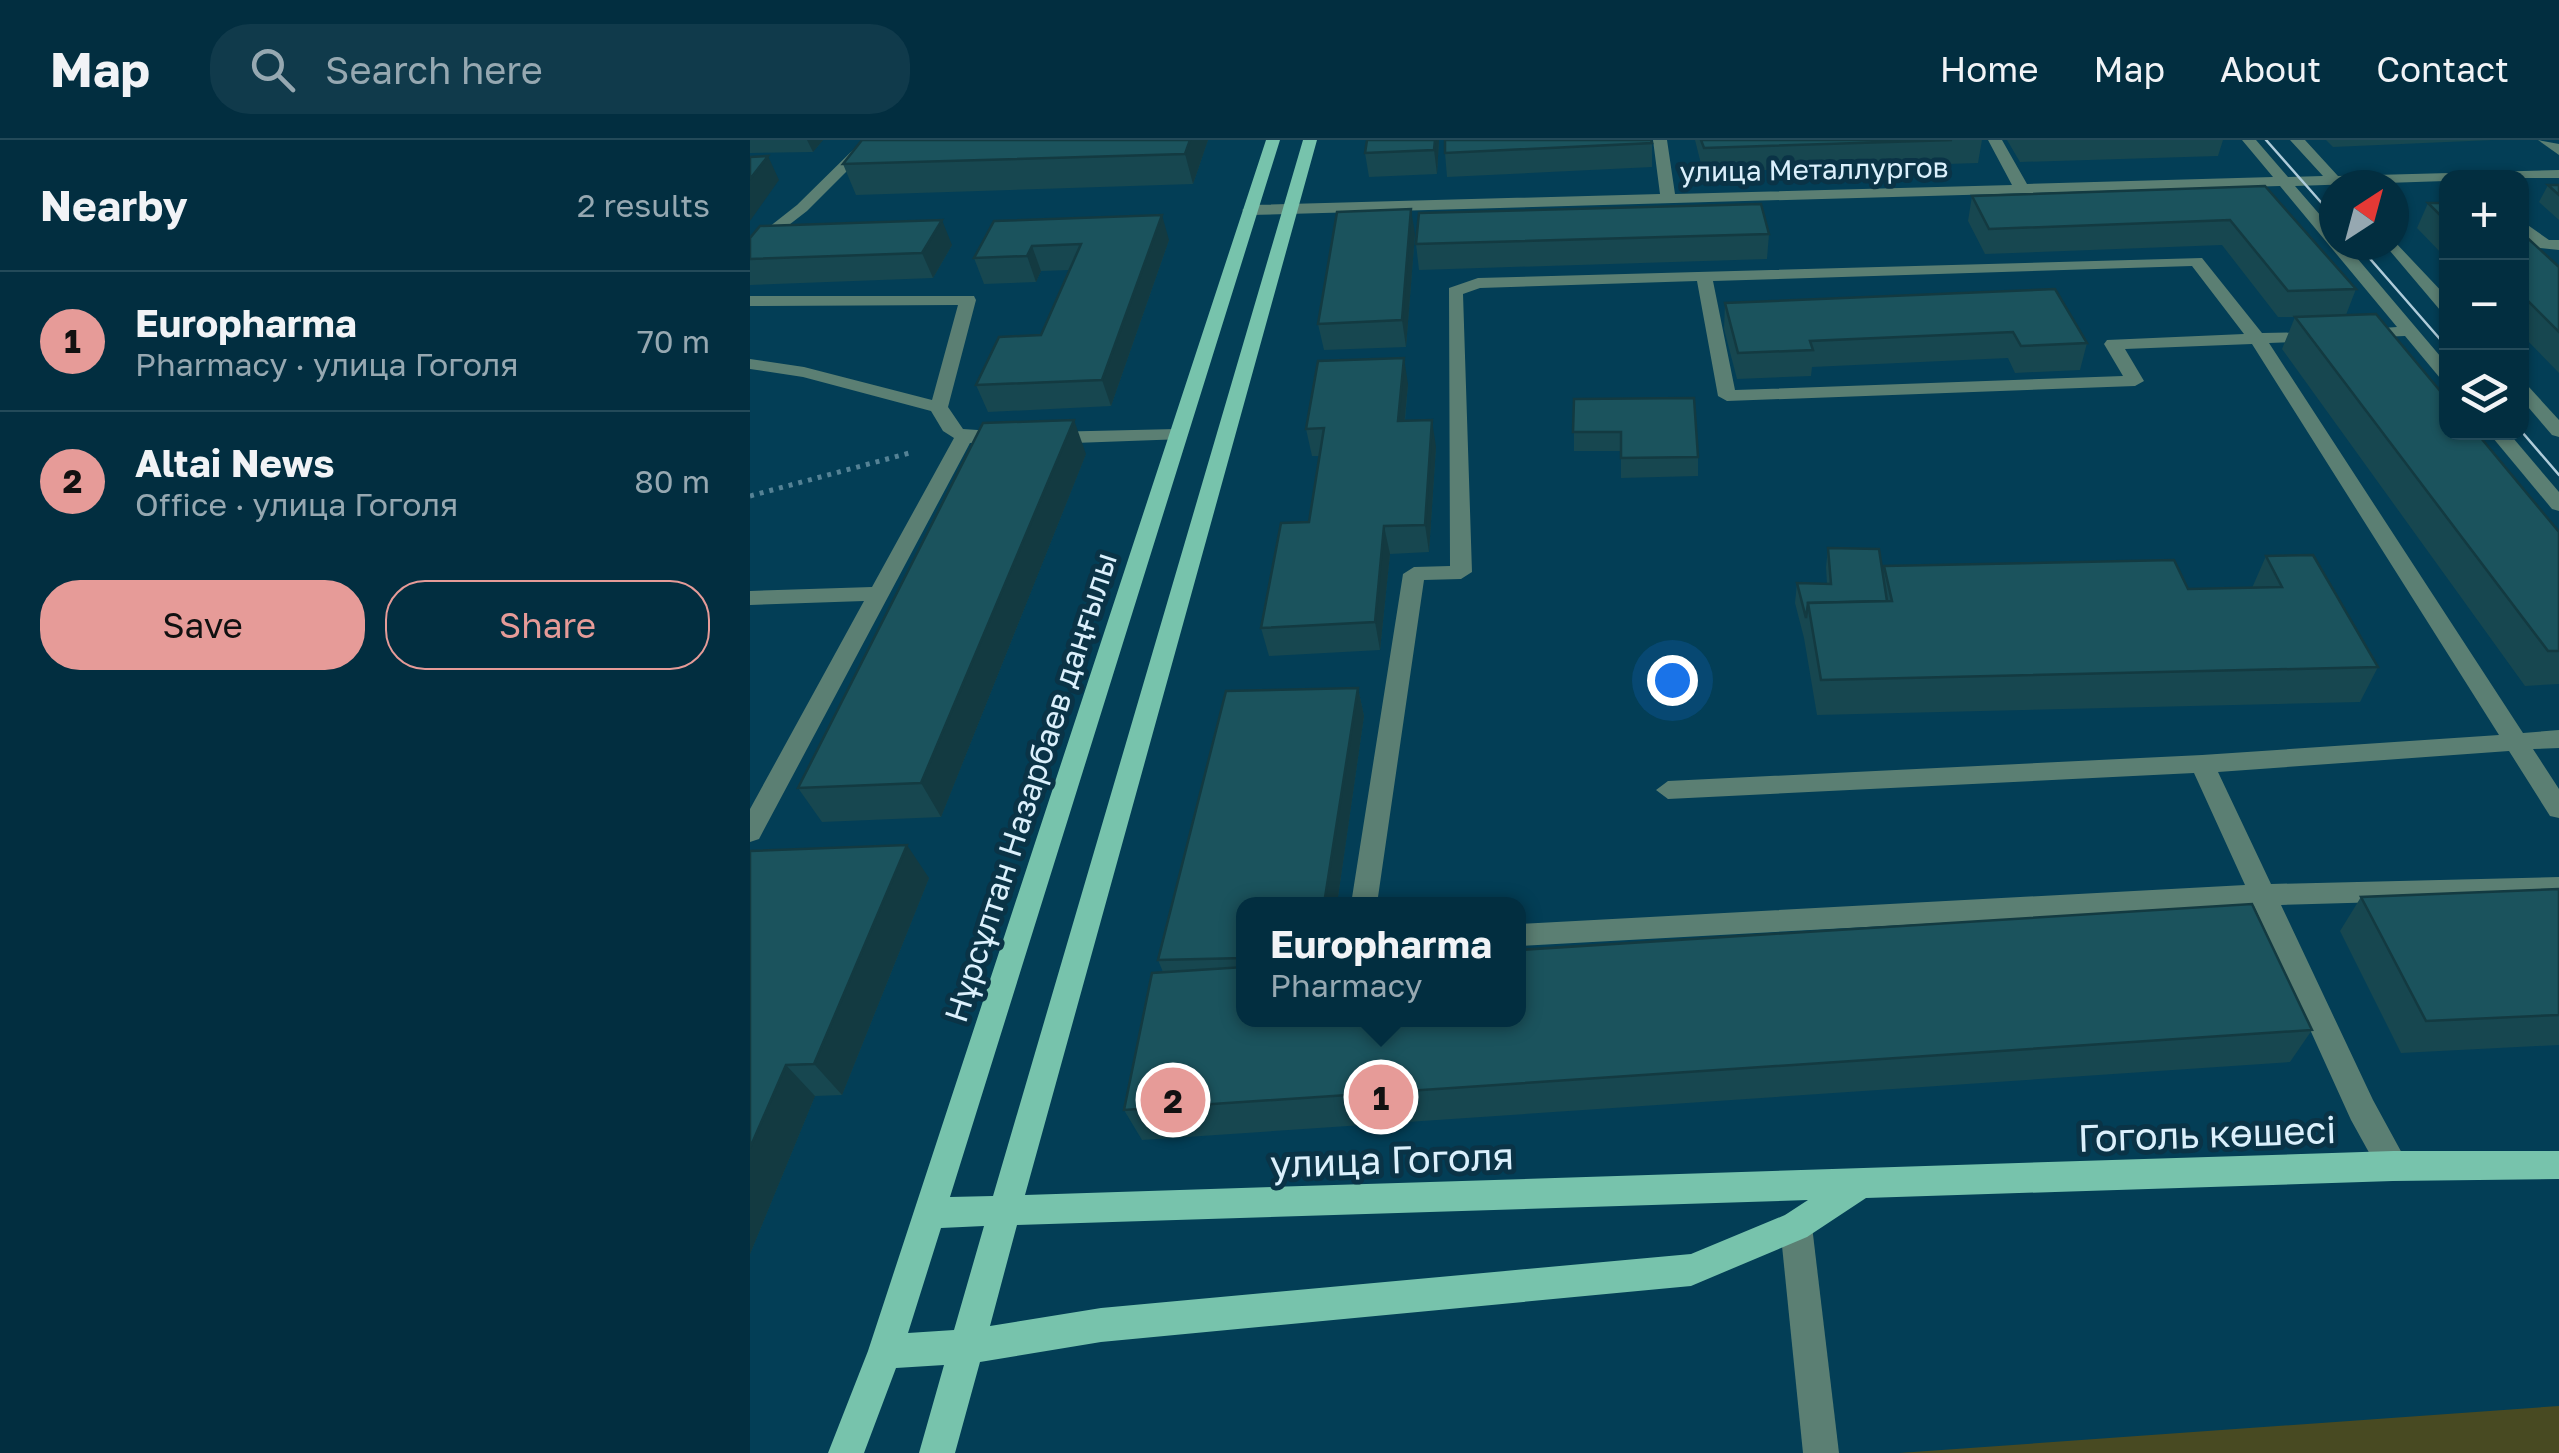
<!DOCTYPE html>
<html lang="en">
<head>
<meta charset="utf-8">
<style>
	:root { --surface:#022e40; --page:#103a4b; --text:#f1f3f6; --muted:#96a8b1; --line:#234a59; --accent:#e69b98 }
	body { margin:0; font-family:"Golos Text",sans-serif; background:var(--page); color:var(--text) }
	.controls { position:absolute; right:30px; top:30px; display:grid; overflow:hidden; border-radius:20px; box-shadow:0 2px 8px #0004 }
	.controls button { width:90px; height:90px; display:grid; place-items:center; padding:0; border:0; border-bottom:2px solid var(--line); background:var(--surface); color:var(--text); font:50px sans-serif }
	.compass { position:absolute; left:1569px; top:30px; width:90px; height:90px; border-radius:50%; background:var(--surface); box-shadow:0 2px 8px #0004; rotate:36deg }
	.you { position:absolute; left:922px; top:540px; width:35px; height:35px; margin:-25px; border:8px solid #fff; border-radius:50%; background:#1a73e8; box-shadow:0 0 0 15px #1a73e833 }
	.badge { display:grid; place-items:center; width:65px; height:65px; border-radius:50%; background:var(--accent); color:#111; font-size:32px; font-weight:700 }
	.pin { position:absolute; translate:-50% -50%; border:5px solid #fff; box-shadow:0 2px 10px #0006 }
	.popup { position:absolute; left:486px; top:757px; width:290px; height:130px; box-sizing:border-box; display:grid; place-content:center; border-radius:20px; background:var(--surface); filter:drop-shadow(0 2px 8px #0005); font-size:32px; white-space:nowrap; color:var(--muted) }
	.popup b { font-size:38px; color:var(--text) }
	.popup::after { content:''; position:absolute; left:50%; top:100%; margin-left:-20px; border:20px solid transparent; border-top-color:var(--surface) }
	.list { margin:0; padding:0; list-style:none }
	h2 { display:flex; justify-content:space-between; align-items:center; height:130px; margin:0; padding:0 40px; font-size:42px }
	h2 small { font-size:32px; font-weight:400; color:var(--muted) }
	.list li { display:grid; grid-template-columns:65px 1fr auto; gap:30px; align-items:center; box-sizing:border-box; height:140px; padding:0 40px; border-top:2px solid var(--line) }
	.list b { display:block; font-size:38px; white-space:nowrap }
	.list p { margin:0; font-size:32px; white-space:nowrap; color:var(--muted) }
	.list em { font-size:32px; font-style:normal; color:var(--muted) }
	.actions { display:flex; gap:20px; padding:30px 40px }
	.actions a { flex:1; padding:22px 0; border:2px solid var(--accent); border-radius:40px; text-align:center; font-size:35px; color:var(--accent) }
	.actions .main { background:var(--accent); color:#111 }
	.icon { flex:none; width:55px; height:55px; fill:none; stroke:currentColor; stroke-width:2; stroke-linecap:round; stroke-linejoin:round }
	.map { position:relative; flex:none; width:1809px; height:1313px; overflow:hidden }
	header { display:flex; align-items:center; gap:60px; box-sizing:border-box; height:140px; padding:0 50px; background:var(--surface); border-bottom:2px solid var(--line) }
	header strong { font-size:48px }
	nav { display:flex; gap:55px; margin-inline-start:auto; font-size:35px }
	.search { width:700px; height:90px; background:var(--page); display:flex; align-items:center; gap:25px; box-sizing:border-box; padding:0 35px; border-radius:40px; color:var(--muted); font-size:38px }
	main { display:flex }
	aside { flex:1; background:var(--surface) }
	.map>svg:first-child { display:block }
	.green { fill:#484a22 }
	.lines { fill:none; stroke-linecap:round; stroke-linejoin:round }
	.path { stroke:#558295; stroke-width:5; stroke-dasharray:4 6; stroke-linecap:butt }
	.minor { fill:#5b7f73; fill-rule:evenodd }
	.major { fill:#77c3ac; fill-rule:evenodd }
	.tram { stroke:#afccda; stroke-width:2.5 }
	.wall { fill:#174750 }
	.shaded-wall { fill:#133a41 }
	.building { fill:#1b535d; stroke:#133a41; stroke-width:2.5 }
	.labels { text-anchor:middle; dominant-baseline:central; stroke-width:10; stroke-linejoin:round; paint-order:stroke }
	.far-street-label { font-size:28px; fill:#dbf0fc; stroke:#0a3346 }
	.street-label { font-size:32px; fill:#dbf0fc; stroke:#0a3346 }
	.near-street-label { font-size:38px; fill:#dbf0fc; stroke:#0a3346 }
</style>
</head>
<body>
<header>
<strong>Map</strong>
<div class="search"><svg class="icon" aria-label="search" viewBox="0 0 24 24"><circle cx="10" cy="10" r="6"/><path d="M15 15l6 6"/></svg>Search here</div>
<nav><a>Home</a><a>Map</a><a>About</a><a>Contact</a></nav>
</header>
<main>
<aside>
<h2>Nearby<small>2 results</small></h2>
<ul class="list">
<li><span class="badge">1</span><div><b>Europharma</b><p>Pharmacy · улица Гоголя</p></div><em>70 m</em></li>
<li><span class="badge">2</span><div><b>Altai News</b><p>Office · улица Гоголя</p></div><em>80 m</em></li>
</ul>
<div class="actions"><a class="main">Save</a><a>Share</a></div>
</aside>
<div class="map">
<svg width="1809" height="1313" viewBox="0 0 1809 1313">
	<rect width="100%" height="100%" fill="#033e56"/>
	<polygon class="green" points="1809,1266 1809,1313 1149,1313"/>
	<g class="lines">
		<polyline class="path" points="0,356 163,312"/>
		<g class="minor">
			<polygon points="113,0 128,0 57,71 0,115 0,102 47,65"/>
			<polygon points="903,0 917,0 925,54 1262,45 1238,0 1252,0 1277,44 1523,37 1492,0 1506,0 1538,37 1573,36 1540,0 1555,0 1588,36 1809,30 1809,38 1696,38 1696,41 1545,46 1584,91 1584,105 1596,105 1696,223 1696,239 1690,238 1655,196 1604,198 1604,190 1647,187 1530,46 500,75 492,70 500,65 910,54"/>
			<polygon points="1788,0 1809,4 1809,15"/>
			<polygon points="1772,81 1799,100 1809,100 1809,110 1789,108 1772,93"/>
			<polygon points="1644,101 1696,156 1696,171 1690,170 1635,105 1644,105"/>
			<path d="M1452 118 1512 193 1576 192V200L1570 201 1519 203 1773 593 1809 590V608L1783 609 1809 649V678L1800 676 1759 611 1468 632 1521 744 1809 737V757L1531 765 1623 960 1659 1026 1654 1036 1643 1041 1632 1036 1601 980 1504 766 768 806V784L1495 745 1444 633 918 659 906 650 918 641 1452 615 1749 595 1502 204 1375 209 1394 241 1385 246 977 261 968 256 947 141 730 148 713 154 722 432 711 439 674 440 627 764H601L653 434 664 427 700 426 699 148 728 138ZM1442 126 1494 194 1357 200 1354 204 1373 236 985 250 963 141Z"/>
			<polygon points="0,156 224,156 226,160 198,267 213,289 257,292 266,298 257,304 220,303 9,699 0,702 0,669 114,461 0,465 0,451 122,447 204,298 193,291 181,271 53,237 0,229 0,219 54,227 182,260 208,165 0,166"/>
			<polygon points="1772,245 1778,246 1809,280 1809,297 1802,295 1772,260"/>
			<polygon points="427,289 436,295 434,299 297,304 288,298 297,292"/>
			<polygon points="1738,292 1758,292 1809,352 1809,371 1802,369"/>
			<polygon points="1046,1071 1057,1075 1062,1086 1089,1313 1053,1313 1030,1086 1035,1075"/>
		</g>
		<path class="major" d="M516 0H530L200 1057 243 1056 553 0H567L275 1055 1643 1011H1809V1039L1643 1041 1116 1058 1057 1097 941 1146 351 1202 230 1222 205 1313H169L194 1225 146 1228 114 1313H78L118 1211ZM1058 1060 1035 1075 941 1114 351 1168 240 1186 267 1085ZM234 1086 204 1190 158 1193 191 1088Z"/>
		<g class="tram">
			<polyline points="1516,0 1584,77"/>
			<polyline points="1608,105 1696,206"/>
			<polyline points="1772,292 1809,335"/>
		</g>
	</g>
	<g class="wall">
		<polygon points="0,0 73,0 63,12 0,13"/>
		<polygon points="112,0 458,0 443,44 106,55 93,24"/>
		<polygon points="689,0 687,34 619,37 615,13"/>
		<polygon points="945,0 1232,0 1228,23 953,32"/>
		<polygon points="1257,0 1473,0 1468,16 1270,22"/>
		<polygon points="1576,0 1743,0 1583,7"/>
		<polygon points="902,3 902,27 697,37 695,13"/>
		<polygon points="1798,45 1809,45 1809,80 1789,62"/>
		<polygon points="1515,46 1606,149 1596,175 1809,392 1809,544 1775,546 1532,209 1545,177 1528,177 1472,105 1235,114 1218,81 1222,56"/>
		<polygon points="1678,63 1696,63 1696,118 1667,88"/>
		<polygon points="244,81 419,100 361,266 238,272 226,245 291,195 319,130 291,131 286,142 234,144 224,118"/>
		<polygon points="1772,93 1809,127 1809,233 1772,195"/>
		<polygon points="665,94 656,207 574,210 568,184"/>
		<polygon points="1019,94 1017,119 669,130 666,104"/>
		<polygon points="0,98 202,105 183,138 0,145"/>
		<polygon points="1305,149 1337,203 1330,230 1265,233 1258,218 1062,227 1061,236 987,239 974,189 975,163"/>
		<polygon points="658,244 655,281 686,307 679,412 640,414 630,510 519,516 511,488 559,382 570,316 562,316 556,289"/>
		<polygon points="824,259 948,317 948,336 871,338 871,311 824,311"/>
		<polygon points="336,314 191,677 72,682 48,648"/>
		<polygon points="1078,408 1133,433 1134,426 1438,449 1502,448 1516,416 1628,527 1610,562 1067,575 1054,498 1045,463 1047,443 1077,444 1076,427"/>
		<polygon points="608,548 614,576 587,764 494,764 494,880 1562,890 1540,922 392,1000 374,970 413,832 408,820"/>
		<polygon points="0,711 179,738 92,955 65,956 0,1114"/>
		<polygon points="1809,749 1809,905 1651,913 1590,791 1611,757"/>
	</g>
	<g class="shaded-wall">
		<polygon points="57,0 73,0 63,12"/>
		<polygon points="440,0 458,0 443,44 435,14"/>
		<polygon points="685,0 689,0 687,34 684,10"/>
		<polygon points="18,16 29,40 0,81 0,39"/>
		<polygon points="661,69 665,94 656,207 652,180"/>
		<polygon points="412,75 419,100 361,266 352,240"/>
		<polygon points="192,80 202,105 183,138 172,113"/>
		<polygon points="282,106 291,131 286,142 277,116"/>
		<polygon points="654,218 658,244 652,308 648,281"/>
		<polygon points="324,280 336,314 191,677 171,643"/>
		<polygon points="682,280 686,307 679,412 675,385"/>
		<polygon points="634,386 640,414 630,510 625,482"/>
		<polygon points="608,548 614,576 587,764 574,764"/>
		<polygon points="157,705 179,738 92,955 64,924"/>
		<polygon points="36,925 65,956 0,1114 0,1008"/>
	</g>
	<g class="building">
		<polygon points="112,0 440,0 435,14 93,24"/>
		<polygon points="617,0 685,0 684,10 615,13"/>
		<polygon points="695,0 901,0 902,3 695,13"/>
		<polygon points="951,0 1202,0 954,8"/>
		<polygon points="18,16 0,39 0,17"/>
		<polygon points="1798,45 1809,45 1809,55"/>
		<polygon points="1515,46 1606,149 1538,151 1480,80 1239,89 1222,56"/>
		<polygon points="1678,63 1696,63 1696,81"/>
		<polygon points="1011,64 1019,94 666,104 669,73"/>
		<polygon points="661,69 652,180 568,184 587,72"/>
		<polygon points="412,75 352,240 226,245 249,197 291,195 331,104 282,106 277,116 224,118 244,81"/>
		<polygon points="192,80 172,113 0,119 0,98 10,86"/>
		<polygon points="1772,93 1809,127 1809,192 1772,155"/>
		<polygon points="1305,149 1337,203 1271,206 1263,192 1060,201 1063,210 988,213 975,163"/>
		<polygon points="1626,174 1696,258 1696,292 1726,292 1809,392 1809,511 1798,511 1545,177"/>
		<polygon points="654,218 648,281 682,280 675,385 634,386 625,482 511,488 531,383 559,382 574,288 556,289 568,221"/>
		<polygon points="944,258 948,317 871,318 871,292 823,292 824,259"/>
		<polygon points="324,280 171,643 48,648 233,283"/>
		<polygon points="1078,408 1129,409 1137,461 1058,463 1056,478 1047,443 1081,444"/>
		<polygon points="1563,415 1628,527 1071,540 1058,463 1142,461 1134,426 1424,420 1438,449 1532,447 1516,416"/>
		<polygon points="608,548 574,764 494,764 494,818 408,820 476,551"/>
		<polygon points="157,705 64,924 36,925 0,1008 0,711"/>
		<polygon points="1809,749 1809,875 1676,881 1611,757"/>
		<polygon points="1502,764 1562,890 374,970 402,833 494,827 494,880 768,880 768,810"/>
	</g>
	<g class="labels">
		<g class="far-street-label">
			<text transform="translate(1064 29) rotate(-1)">улица Металлургов</text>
		</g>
		<g class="street-label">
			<text transform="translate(280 647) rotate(-72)">Нұрсұлтан Назарбаев даңғылы</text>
		</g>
		<g class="near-street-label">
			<text transform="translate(1457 993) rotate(-2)">Гоголь көшесі</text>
			<text transform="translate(642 1019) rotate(-2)">улица Гоголя</text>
		</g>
	</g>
</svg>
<div class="controls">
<button>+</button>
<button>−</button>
<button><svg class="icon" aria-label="layers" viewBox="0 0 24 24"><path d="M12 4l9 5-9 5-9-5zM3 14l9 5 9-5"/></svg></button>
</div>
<svg class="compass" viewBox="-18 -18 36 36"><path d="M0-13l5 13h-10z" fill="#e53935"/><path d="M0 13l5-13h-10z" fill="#96a8b1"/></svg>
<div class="you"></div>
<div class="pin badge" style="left:631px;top:957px">1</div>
<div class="popup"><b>Europharma</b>Pharmacy</div>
<div class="pin badge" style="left:423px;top:960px">2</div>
</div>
</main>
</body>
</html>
